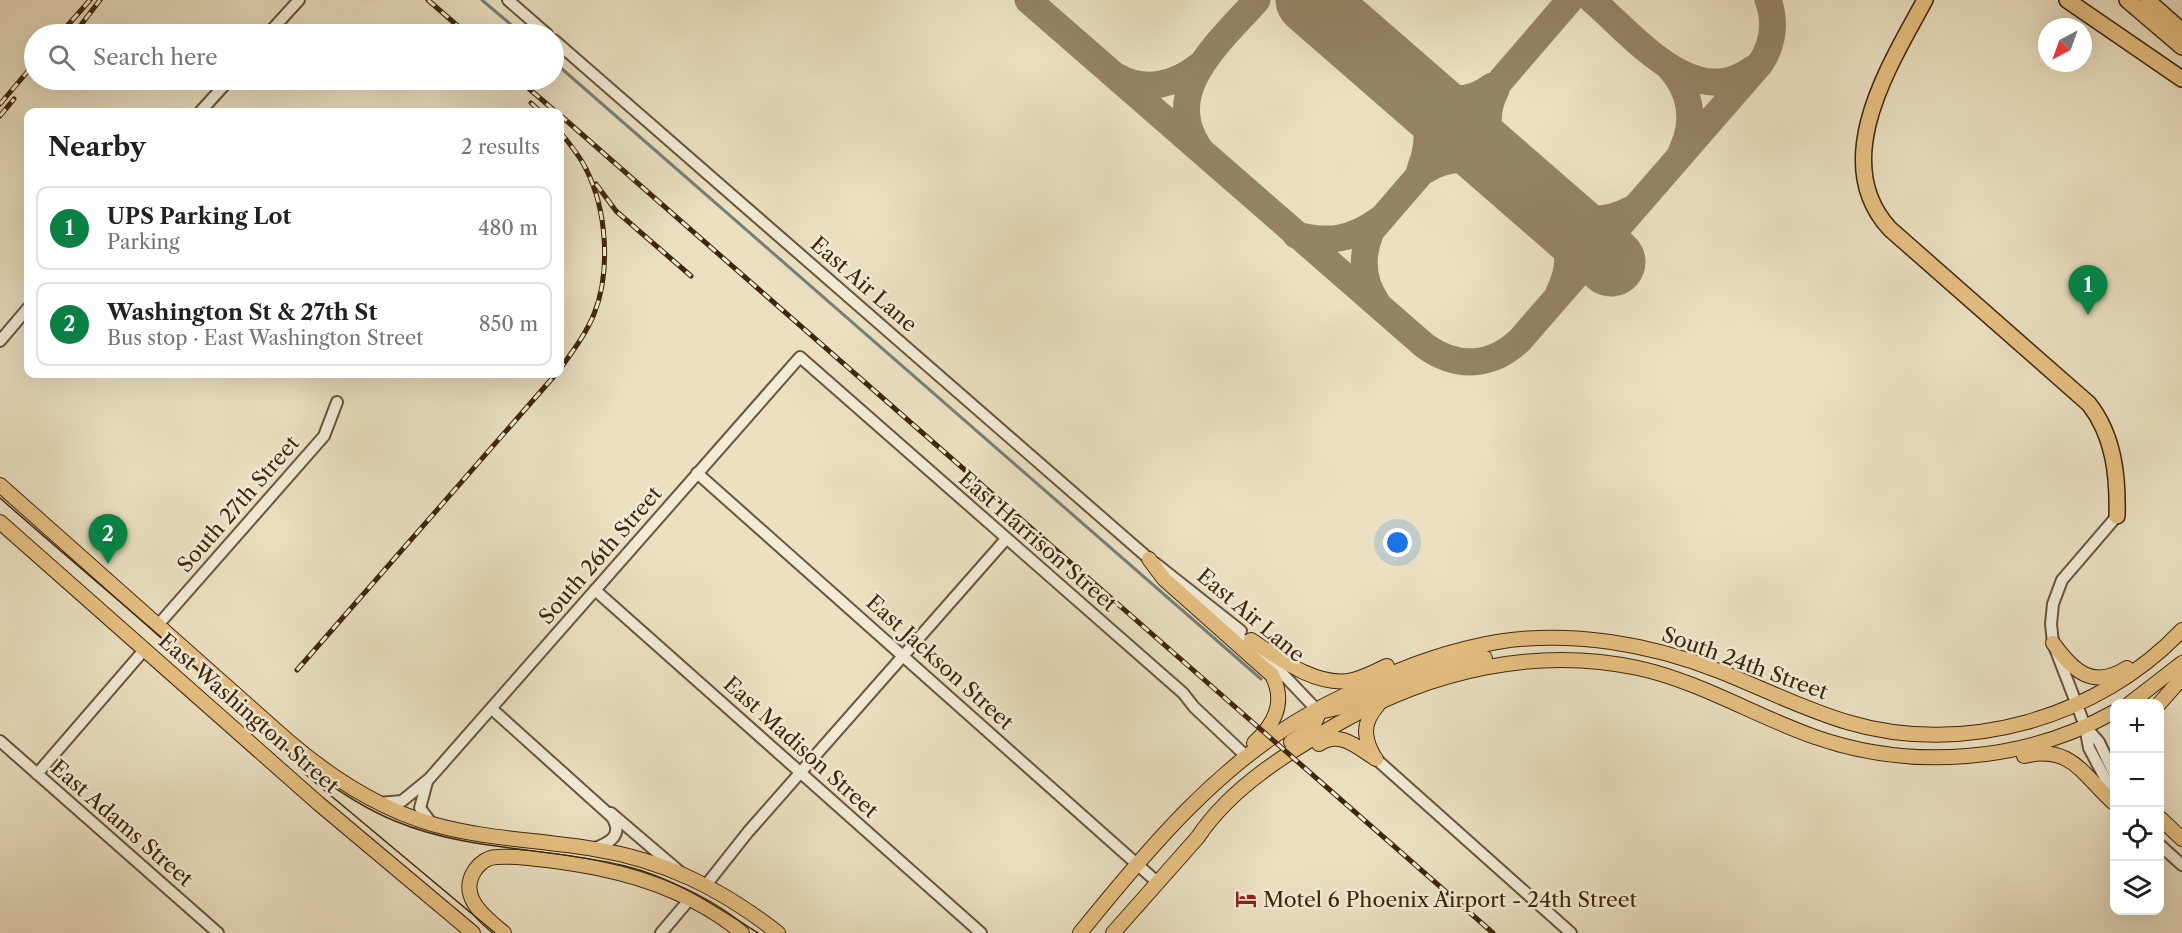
<!DOCTYPE html>
<html lang="en">
<head>
<meta charset="utf-8">
<style>
	:root { --surface:#fff; --page:#f6f6f6; --text:#202124; --muted:#757577; --line:#e0e0e0; --accent:#0b8043 }
	body { margin:0; font-family:"Libre Caslon Text",serif; background:var(--page); color:var(--text) }
	.controls { position:absolute; right:18px; bottom:18px; display:grid; overflow:hidden; border-radius:12px; box-shadow:0 6px 24px #0002 }
	.controls button { width:54px; height:54px; display:grid; place-items:center; padding:0; border:0; border-bottom:2px solid var(--line); background:var(--surface); color:var(--text); font:30px sans-serif }
	.compass { position:absolute; left:2038px; top:18px; width:54px; height:54px; border-radius:50%; background:var(--surface); box-shadow:0 6px 24px #0002; rotate:221deg }
	.you { position:absolute; left:1398px; top:543px; width:21px; height:21px; margin:-15px; border:4px solid #fff; border-radius:50%; background:#1a73e8; box-shadow:0 0 0 9px #1a73e833 }
	.badge { display:grid; place-items:center; width:39px; height:39px; border-radius:50%; background:var(--accent); color:#fff; font-size:20px; font-weight:700 }
	.pin { position:absolute; translate:-50% -50px; filter:drop-shadow(0 2px 3px #0008) }
	.pin::after { content:''; position:absolute; top:32px; width:21px; height:18px; background:inherit; clip-path:polygon(0 0,100% 0,50% 100%) }
	.list { margin:0; padding:0; list-style:none }
	h2 { display:flex; justify-content:space-between; align-items:center; height:78px; margin:0; padding:0 24px; font-size:26px }
	h2 small { font-size:20px; font-weight:400; color:var(--muted) }
	.list li { display:grid; grid-template-columns:39px 1fr auto; gap:18px; align-items:center; box-sizing:border-box; height:84px; margin:0 12px 12px; padding:0 12px; border:2px solid var(--line); border-radius:12px }
	.list b { display:block; font-size:22px; white-space:nowrap }
	.list p { margin:0; font-size:20px; white-space:nowrap; color:var(--muted) }
	.list em { font-size:20px; font-style:normal; color:var(--muted) }
	.icon { flex:none; width:33px; height:33px; fill:none; stroke:currentColor; stroke-width:2; stroke-linecap:round; stroke-linejoin:round }
	.map { position:relative; flex:none; width:2182px; height:933px; overflow:hidden }
	.search { position:absolute; background:var(--surface); box-shadow:0 6px 24px #0002; left:24px; top:24px; width:540px; height:66px; display:flex; align-items:center; gap:15px; box-sizing:border-box; padding:0 21px; border-radius:33px; color:var(--muted); font-size:22px }
	.panel { position:absolute; background:var(--surface); box-shadow:0 6px 24px #0002; left:24px; top:108px; width:540px; height:270px; border-radius:12px }
	.map>svg:first-child { display:block }
	.lines { fill:none; stroke-linecap:round; stroke-linejoin:round }
	.stream { stroke:#787f77; stroke-width:3 }
	.taxiway { stroke:#948467; stroke-width:27 }
	.runway { stroke:#948467; stroke-width:69 }
	.minor-casing { stroke:#69553a; stroke-width:14 }
	.major-casing { stroke:#3e260c; stroke-width:16 }
	.highway-casing { stroke:#3e260c; stroke-width:18 }
	.minor { stroke:#f2ecd7; stroke-width:10 }
	.major { stroke:#e6c081; stroke-width:14 }
	.highway { stroke:#e6c081; stroke-width:15 }
	.tram { stroke:#3e260c; stroke-width:1.5 }
	.rail-casing { stroke:#3e260c; stroke-width:5 }
	.rail { stroke:#f2ecd7; stroke-width:3; stroke-dasharray:9; stroke-linecap:butt }
	.labels { text-anchor:middle; dominant-baseline:central; stroke-width:5; stroke-linejoin:round; paint-order:stroke }
	.street-label { font-size:21px; fill:#3e260c; stroke:#f2ecd7 }
	.poi-label { font-size:21px; fill:#3e260c; stroke:#f2ecd7; text-anchor:start }
</style>
</head>
<body>
<div class="map">
<svg width="2182" height="933" viewBox="0 0 2182 933">
	<rect width="100%" height="100%" fill="#ebe1c2"/>
	<filter id="stains"><feTurbulence type="fractalNoise" baseFrequency=".00333" numOctaves="4"/><feColorMatrix values="0 0 0 0 .2 0 0 0 0 .09 0 0 0 0 .02 0 0 0 .5 -.17"/></filter>
	<radialGradient id="worn" r=".72"><stop offset=".6" stop-color="#630" stop-opacity="0"/><stop offset="1" stop-color="#630" stop-opacity=".3"/></radialGradient>
	<g class="lines">
		<g class="stream">
			<polyline points="482,0 522,34"/>
			<polyline points="554,62 1261,679"/>
		</g>
		<g class="taxiway">
			<path d="M1028 0 1425 346C1457 369 1492 367 1520 340L1760 64C1773 45 1776 22 1768 0"/>
			<path d="M1592 0C1634 36 1695 114 1754 68"/>
			<path d="M1669 67C1691 91 1696 121 1682 150"/>
			<path d="M1118 77C1146 93 1176 84 1200 65"/>
			<path d="M1405 82C1432 99 1464 108 1492 86"/>
			<path d="M1406 83C1427 113 1434 134 1420 170"/>
			<path d="M1496 90C1481 118 1489 148 1508 172"/>
			<path d="M1199 148C1160 90 1221 41 1257 0"/>
			<path d="M1424 171C1451 153 1482 158 1508 172"/>
			<path d="M1541 201C1565 228 1577 258 1559 292"/>
			<path d="M1545 204C1575 222 1601 225 1632 209"/>
			<path d="M1296 235C1329 243 1351 240 1379 220"/>
			<path d="M1376 301C1362 280 1361 255 1371 231L1570 0"/>
		</g>
		<polyline class="runway" points="1310,0 1611,262"/>
		<defs>
			<g id="minor">
				<polyline points="508,0 547,34"/>
				<polyline points="268,34 299,0"/>
				<polyline points="554,40 1155,564"/>
				<polyline points="200,112 229,80"/>
				<polyline points="0,341 28,308"/>
				<polyline points="697,473 1157,882"/>
				<polyline points="1155,563 1241,631"/>
				<polyline points="595,590 981,933"/>
				<polyline points="158,625 324,436 337,402"/>
				<polyline points="1230,629 1279,670 1316,709"/>
				<path d="M492 709 612 817C624 836 609 843 593 849"/>
				<polyline points="2085,726 2099,742 2114,774"/>
				<polyline points="0,741 218,933"/>
				<polyline points="1376,759 1571,933"/>
				<polyline points="37,774 145,649"/>
				<polyline points="427,782 420,808 432,824"/>
				<polyline points="2114,795 2089,748 2085,726 2053,643 2051,624 2053,604 2062,580 2117,516"/>
				<polyline points="379,803 402,801 429,779 800,357 1183,693 1194,707 1247,757"/>
				<polyline points="611,813 679,871"/>
				<polyline points="2160,845 2182,865"/>
				<polyline points="706,885 748,832 1006,539"/>
				<polyline points="661,933 689,900"/>
			</g>
			<g id="major">
				<path d="M0 485 287 740C330 777 377 808 432 824 484 839 540 840 594 849 664 860 722 889 778 933"/>
				<polyline points="0,522 318,803 473,933"/>
				<path d="M1149 559 1164 579 1272 675C1286 702 1275 724 1254 743"/>
				<path d="M1251 640C1279 658 1313 685 1348 681 1362 679 1375 671 1387 666"/>
				<path d="M2053 643C2073 671 2093 690 2127 668"/>
				<polyline points="2129,704 2182,663"/>
				<polyline points="2159,704 2182,678"/>
				<polyline points="1324,711 1346,706 1431,670 1485,658"/>
				<polyline points="1291,742 1313,726 1322,707"/>
				<path d="M1319 744C1340 730 1357 747 1376 759"/>
				<path d="M2024 756C2072 744 2083 776 2114 803"/>
				<path d="M1375 758C1363 738 1362 723 1378 705"/>
				<polyline points="2160,818 2182,839"/>
				<path d="M504 933C486 918 457 897 475 870 480 863 488 857 497 857 520 855 578 864 601 869 650 879 704 900 742 933"/>
				<path d="M1080 933C1147 850 1220 762 1316 710 1332 701 1350 693 1367 685 1408 665 1452 650 1497 642 1571 630 1650 644 1719 671 1762 688 1803 709 1847 722 1963 757 2099 718 2182 630"/>
				<path d="M1113 933 1198 837C1231 787 1290 751 1341 722 1431 671 1535 646 1638 668 1701 682 1755 716 1815 737 1912 771 2024 762 2114 712"/>
			</g>
			<g id="highway">
				<path d="M1925 0C1889 66 1828 162 1890 229L2089 404C2114 436 2118 476 2117 516"/>
				<polyline points="2067,0 2182,79"/>
				<polyline points="2127,0 2182,47"/>
				<polyline points="2147,0 2182,31"/>
			</g>
		</defs>
		<use href="#minor" class="minor-casing"/>
		<use href="#major" class="major-casing"/>
		<use href="#highway" class="highway-casing"/>
		<use href="#minor" class="minor"/>
		<use href="#major" class="major"/>
		<use href="#highway" class="highway"/>
		<g class="tram">
			<path d="M0 498C67 557 135 614 202 673 258 724 323 792 395 821 469 852 549 847 625 866 675 878 716 906 758 933"/>
			<polyline points="305,774 495,933"/>
		</g>
		<defs>
			<g id="rail">
				<polyline points="428,0 467,34"/>
				<polyline points="60,34 90,0"/>
				<polyline points="74,34 100,0"/>
				<polyline points="519,80 556,112"/>
				<polyline points="531,103 541,112"/>
				<polyline points="0,104 34,64"/>
				<polyline points="560,115 1493,933"/>
				<polyline points="0,116 14,99"/>
				<path d="M560 132C569 143 580 156 586 169 607 210 611 272 594 314 586 334 572 352 560 369"/>
				<polyline points="596,184 616,211 691,276"/>
				<polyline points="297,670 556,374"/>
			</g>
		</defs>
		<use href="#rail" class="rail-casing"/>
		<use href="#rail" class="rail"/>
	</g>
	<defs>
		<symbol id="hotel-bare" viewBox="-9 -9 18 18"><path d="M-6-4.5h1.5V1H6V5H4.5V3h-9V5H-6ZM-4 0a1.8 1.8 0 1 1 3.6 0ZM.5 0V-2.5h3Q6-2.5 6 0Z" fill="#8f2418" stroke="#f2ecd7" stroke-width="2.5" paint-order="stroke"/></symbol>
	</defs>
	<g fill-rule="evenodd">
		<use href="#hotel-bare" x="1231" y="884" width="30" height="30"/>
	</g>
	<g class="labels">
		<g class="street-label">
			<text transform="translate(864 284) rotate(41)">East Air Lane</text>
			<text transform="translate(238 504) rotate(-49)">South 27th Street</text>
			<text transform="translate(1038 541) rotate(41)">East Harrison Street</text>
			<text transform="translate(600 555) rotate(-49)">South 26th Street</text>
			<text transform="translate(1251 615) rotate(40)">East Air Lane</text>
			<text transform="translate(940 662) rotate(42)">East Jackson Street</text>
			<text transform="translate(1745 663) rotate(20)">South 24th Street</text>
			<text transform="translate(249 713) rotate(41)">East Washington Street</text>
			<text transform="translate(801 747) rotate(42)">East Madison Street</text>
			<text transform="translate(122 823) rotate(41)">East Adams Street</text>
		</g>
		<g class="poi-label">
			<text x="1263" y="899">Motel 6 Phoenix Airport - 24th Street</text>
		</g>
	</g>
	<rect width="100%" height="100%" filter="url(#stains)"/>
	<rect width="100%" height="100%" fill="url(#worn)"/>
</svg>
<div class="controls">
<button>+</button>
<button>−</button>
<button><svg class="icon" aria-label="locate" viewBox="0 0 24 24"><circle cx="12" cy="12" r="6"/><path d="M12 2v4M12 18v4M2 12h4M18 12h4"/></svg></button>
<button><svg class="icon" aria-label="layers" viewBox="0 0 24 24"><path d="M12 4l9 5-9 5-9-5zM3 14l9 5 9-5"/></svg></button>
</div>
<svg class="compass" viewBox="-18 -18 36 36"><path d="M0-13l5 13h-10z" fill="#e53935"/><path d="M0 13l5-13h-10z" fill="#757577"/></svg>
<div class="you"></div>
<div class="pin badge" style="left:2088px;top:315px">1</div>
<div class="pin badge" style="left:108px;top:564px">2</div>
<div class="search"><svg class="icon" aria-label="search" viewBox="0 0 24 24"><circle cx="10" cy="10" r="6"/><path d="M15 15l6 6"/></svg>Search here</div>
<section class="panel">
<h2>Nearby<small>2 results</small></h2>
<ul class="list">
<li><span class="badge">1</span><div><b>UPS Parking Lot</b><p>Parking</p></div><em>480 m</em></li>
<li><span class="badge">2</span><div><b>Washington St &amp; 27th St</b><p>Bus stop · East Washington Street</p></div><em>850 m</em></li>
</ul>
</section>
</div>
</body>
</html>
